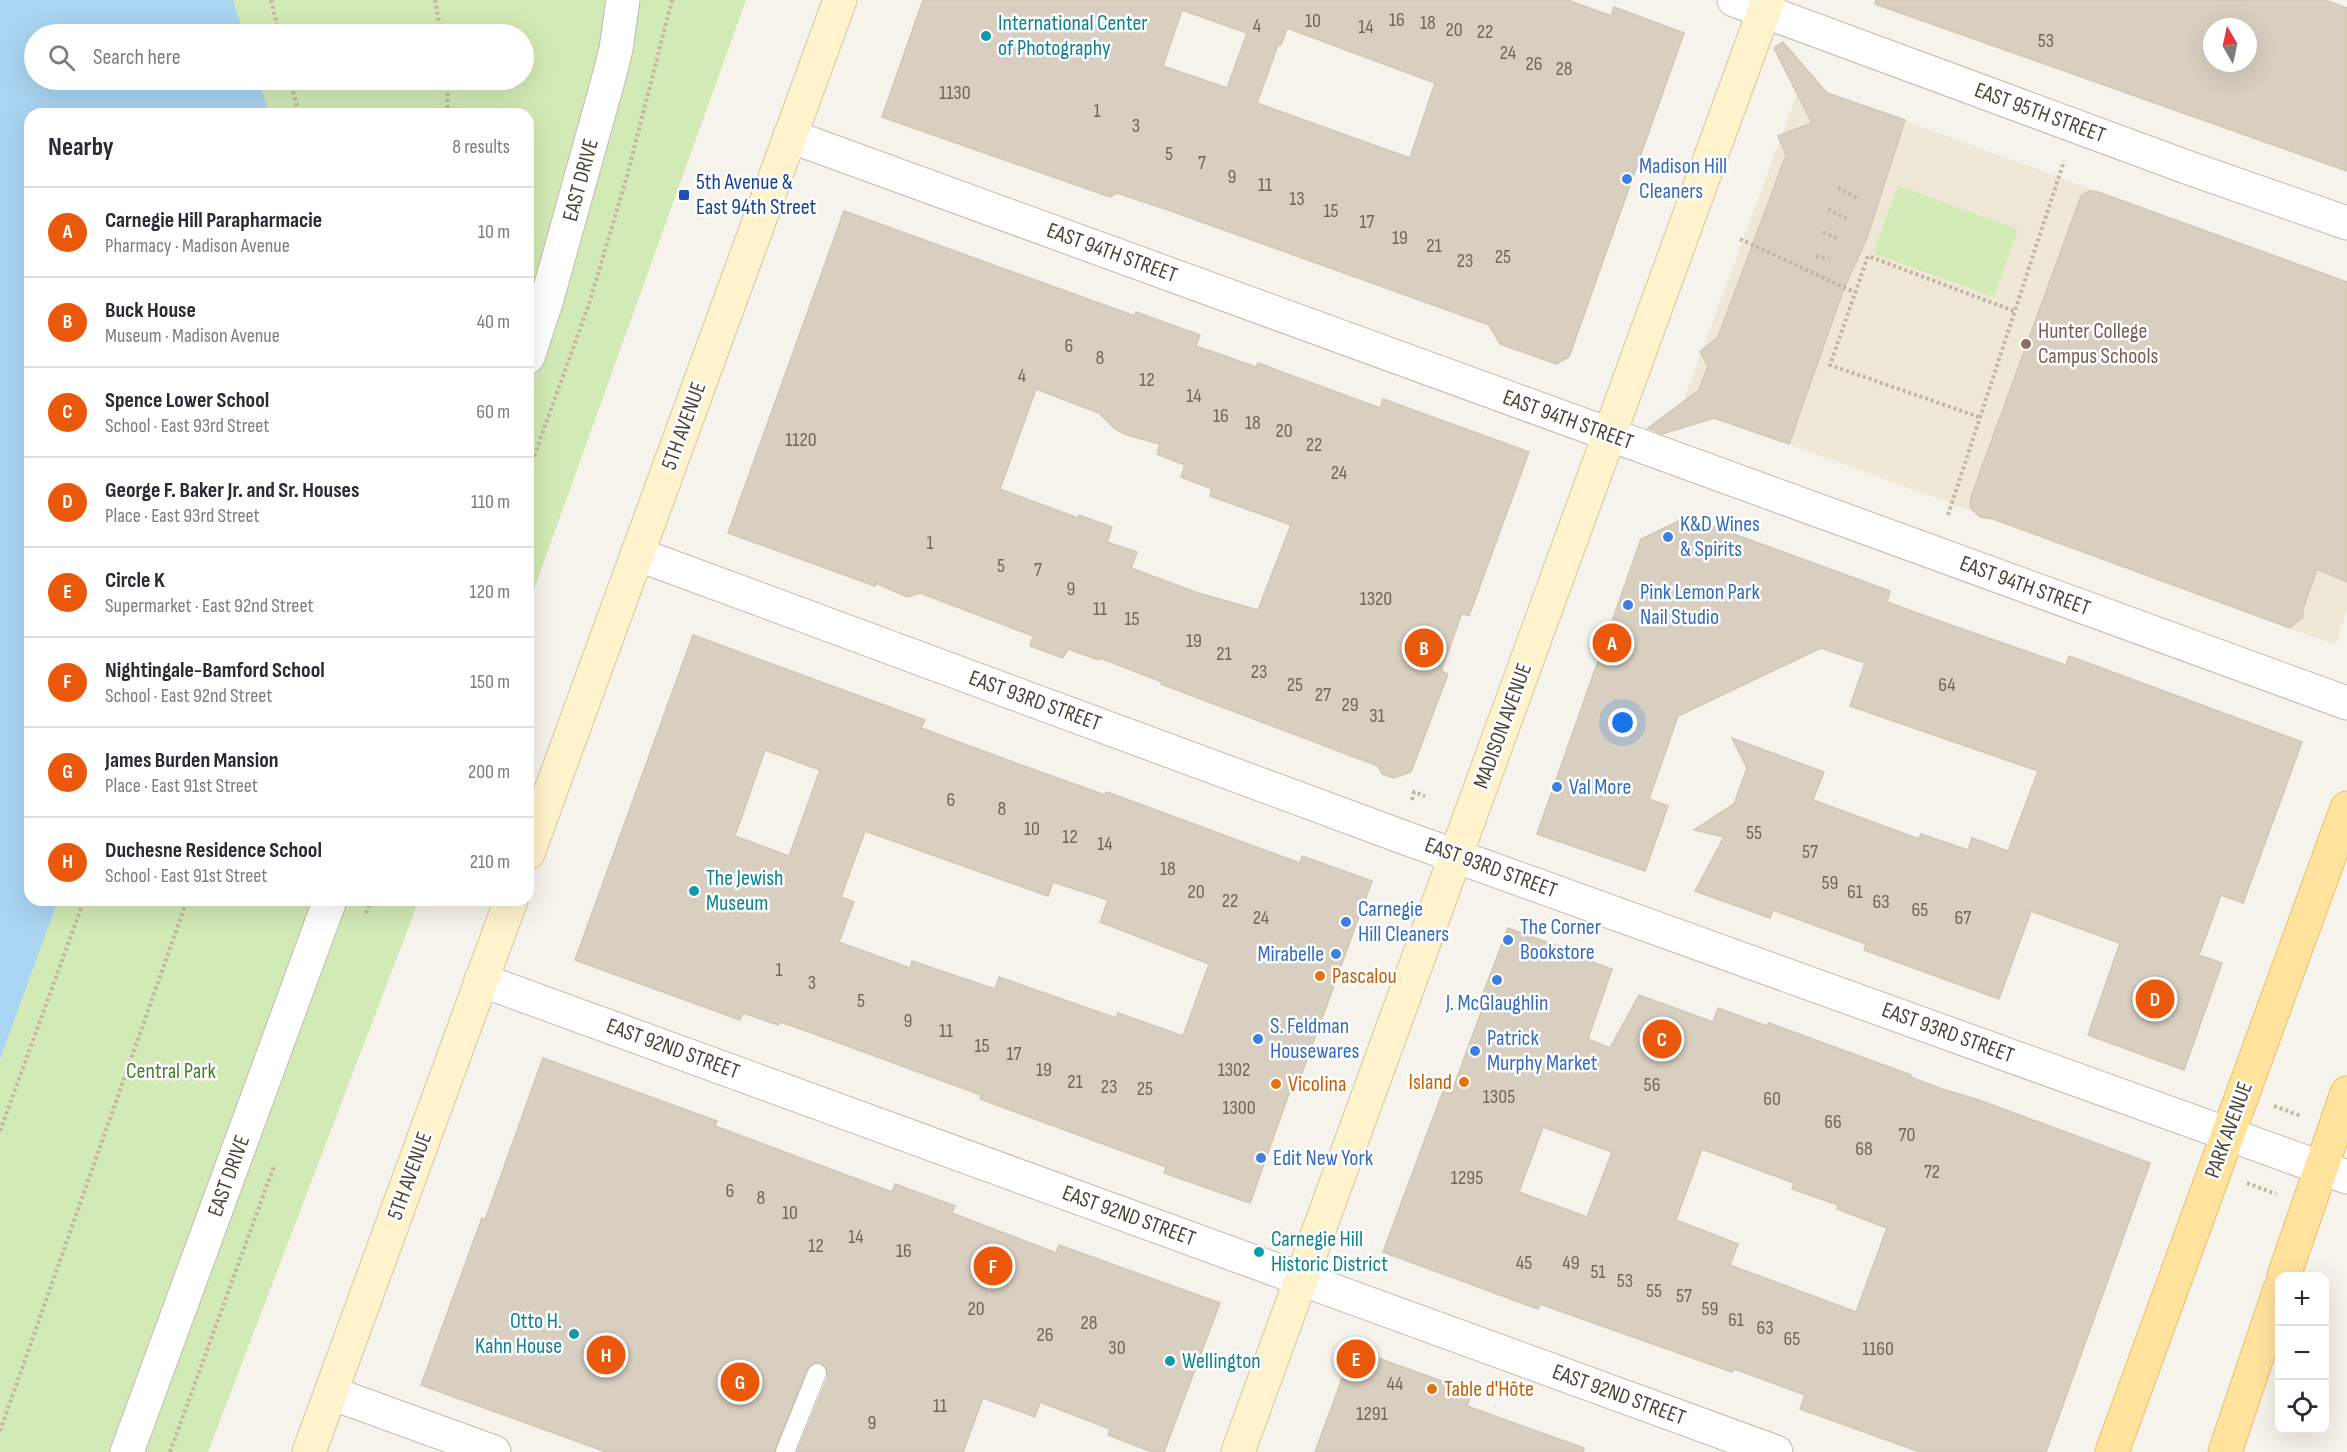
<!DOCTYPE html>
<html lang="en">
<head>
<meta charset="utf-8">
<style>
	:root { --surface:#fff; --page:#f2f2f3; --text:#2b2b33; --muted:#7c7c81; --line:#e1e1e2; --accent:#ea580c }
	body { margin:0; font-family:"Sofia Sans Condensed",sans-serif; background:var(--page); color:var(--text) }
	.controls { position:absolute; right:18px; bottom:18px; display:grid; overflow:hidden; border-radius:12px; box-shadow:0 6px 24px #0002 }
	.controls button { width:54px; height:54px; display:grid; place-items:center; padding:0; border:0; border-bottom:2px solid var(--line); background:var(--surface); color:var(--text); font:30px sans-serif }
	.compass { position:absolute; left:2203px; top:18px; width:54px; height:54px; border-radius:50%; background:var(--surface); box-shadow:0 6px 24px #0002; rotate:351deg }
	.you { position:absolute; left:1623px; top:723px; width:21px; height:21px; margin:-15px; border:4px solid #fff; border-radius:50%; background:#1a73e8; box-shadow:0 0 0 9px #1a73e833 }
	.badge { display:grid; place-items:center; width:39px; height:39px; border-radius:50%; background:var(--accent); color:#fff; font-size:20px; font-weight:700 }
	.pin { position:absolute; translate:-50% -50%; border:3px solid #fff; box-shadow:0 2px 6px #0006 }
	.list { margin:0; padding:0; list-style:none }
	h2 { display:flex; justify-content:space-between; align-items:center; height:78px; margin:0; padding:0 24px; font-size:26px }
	h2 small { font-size:20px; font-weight:400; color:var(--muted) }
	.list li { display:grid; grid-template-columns:39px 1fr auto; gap:18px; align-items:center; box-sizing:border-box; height:90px; padding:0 24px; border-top:2px solid var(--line) }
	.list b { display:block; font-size:22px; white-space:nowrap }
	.list p { margin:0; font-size:20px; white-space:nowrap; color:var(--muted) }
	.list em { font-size:20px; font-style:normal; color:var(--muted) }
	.icon { flex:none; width:33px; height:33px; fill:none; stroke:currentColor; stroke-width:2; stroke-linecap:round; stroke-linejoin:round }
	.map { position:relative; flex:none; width:2347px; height:1452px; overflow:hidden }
	.search { position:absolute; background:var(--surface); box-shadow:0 6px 24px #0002; left:24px; top:24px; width:510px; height:66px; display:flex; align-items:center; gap:15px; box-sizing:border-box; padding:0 21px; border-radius:33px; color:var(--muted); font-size:22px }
	.panel { position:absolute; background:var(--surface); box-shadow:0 6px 24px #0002; left:24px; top:108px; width:510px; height:798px; border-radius:18px }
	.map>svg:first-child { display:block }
	.education { fill:#efe8d6 }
	.green { fill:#d2eab5; fill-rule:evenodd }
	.water { fill:#a9d4f2 }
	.building { fill:#d8cfc1; stroke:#d3c7b4; stroke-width:1.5; fill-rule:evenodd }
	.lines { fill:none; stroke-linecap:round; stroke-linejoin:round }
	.lane-casing { stroke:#c2bbae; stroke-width:20 }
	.street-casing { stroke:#c2bbae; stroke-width:35 }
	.secondary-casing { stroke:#d6c79b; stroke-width:35 }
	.primary-casing { stroke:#e6c16a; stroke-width:35 }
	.path { stroke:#c4b79f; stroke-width:4; stroke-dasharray:3 3; stroke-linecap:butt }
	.lane { stroke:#fff; stroke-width:18 }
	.street { stroke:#fff; stroke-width:33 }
	.secondary { stroke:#fff3cd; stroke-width:33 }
	.primary { stroke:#ffe39c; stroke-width:33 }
	.culture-dot { fill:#0f9aa8; stroke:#fff; stroke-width:2 }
	.shop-dot { fill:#3f7fe0; stroke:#fff; stroke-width:2 }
	.transit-dot { fill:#1a4fb4; stroke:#fff; stroke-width:2 }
	.education-dot { fill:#8d6e63; stroke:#fff; stroke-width:2 }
	.food-dot { fill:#e8710a; stroke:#fff; stroke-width:2 }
	.labels { text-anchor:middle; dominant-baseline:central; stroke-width:5; stroke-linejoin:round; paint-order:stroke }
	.number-label { font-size:20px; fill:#6e675b }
	.culture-label { font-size:22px; fill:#0d838f; stroke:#fff; text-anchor:start }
	.street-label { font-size:22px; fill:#4b4439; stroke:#fff }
	.shop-label { font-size:22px; fill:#366cbe; stroke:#fff; text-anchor:start }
	.transit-label { font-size:22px; fill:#164399; stroke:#fff; text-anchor:start }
	.education-label { font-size:22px; fill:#785e54; stroke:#fff; text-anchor:start }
	.food-label { font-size:22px; fill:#c56008; stroke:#fff; text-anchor:start }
	.park-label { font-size:22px; fill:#4a7f2a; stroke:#fff }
</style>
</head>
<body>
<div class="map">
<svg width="2347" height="1452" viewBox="0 0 2347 1452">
	<rect width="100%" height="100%" fill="#f6f3ec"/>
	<polygon class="education" points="1814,80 1821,85 1823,91 2347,282 2347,610 2335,645 1789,444 1708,416 1701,422 1692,424 1682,405 1799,88"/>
	<g class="green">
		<path d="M0 0H746L528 606V114H30V900H419L208 1452H0ZM34 34H524V80H34Z"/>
		<polygon points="1898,186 2018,229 1994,297 1873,253"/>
	</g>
	<polygon class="water" points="0,0 233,0 244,34 34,34 34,80 259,80 269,114 30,114 30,900 58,900 0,1059"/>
	<g class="building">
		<path d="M923 0H1568L1611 16 1614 7 1684 33 1569 357 1556 364 1500 344 1489 325 1168 210 1117 193 1110 197 882 117ZM1182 10 1247 33 1227 88 1163 66ZM1287 28 1435 83 1410 158 1257 103 1278 45H1281Z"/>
		<path d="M1876 0H2325L2347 8V171L1875 4ZM2212 27H2248V63H2212Z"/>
		<polygon points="1783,42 1827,93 1905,120 1867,238 1843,291 1789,444 1714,418 1662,434 1648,428 1699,390 1708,366 1700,352 1718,337 1786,155 1778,136 1812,123 1774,48"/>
		<polygon points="2089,191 2098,192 2347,282 2347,582 2317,569 2303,609 2303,617 2290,628 1993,519 1980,517 1970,507 1971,497 2081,196"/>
		<path d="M844 211 1135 316 1136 312 1200 335 1196 346 1225 356 1256 367 1258 363 1380 408 1383 399 1529 452 1469 616 1462 613 1441 671 1448 674 1411 772 1394 778 1382 774 1378 766 1161 684 1162 682 1100 658 1099 660 1068 649 1063 658 1030 646 1033 636 965 610 920 593 907 597 876 583 875 586 728 533ZM1036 389 1099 413 1115 429 1127 435 1160 444 1157 454 1185 465 1181 477 1212 489 1210 496 1291 525 1258 610 1195 592 1131 568 1137 552 1107 542 1112 527 1079 515 1078 518 1000 489Z"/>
		<polygon points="1687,517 1890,591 1887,602 1945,623 2066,665 2069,656 2302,742 2243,903 2221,895 2199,955 2222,963 2184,1070 2088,1035 2120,943 2031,911 1999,999 1864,950 1866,944 1773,910 1770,918 1695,891 1724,837 1694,830 1734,804 1747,768 1732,738 1824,772 1813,800 1919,839 1921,834 1968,850 1972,838 2008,851 2038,771 1850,706 1865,663 1821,648 1678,716 1649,799 1668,806 1645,871 1537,834 1641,539"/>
		<path d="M693 635 925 720 921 728 1035 770 1105 795 1107 792 1300 863 1302 856 1372 881 1301 1076 1296 1074 1250 1203 1164 1173 1166 1167 980 1099 981 1095 812 1033 780 1022 778 1025 743 1013 740 1020 575 960ZM765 750 820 770 789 856 735 836ZM865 831 1048 896 1053 882 1108 900 1100 922 1209 964 1183 1036 1118 1013 1116 1018 999 977 995 989 912 961 910 968 839 942 854 902 841 897Z"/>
		<path d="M1508 928 1593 959 1592 962 1612 969 1588 1039 1610 1048 1639 995 1713 1022 1718 1008 1767 1026 1769 1023 1911 1075 1910 1077 1942 1089 1979 1100 2150 1163 2046 1452H1920L1800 1409 1805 1395 1762 1379 1734 1369 1732 1372 1540 1304 1538 1309 1383 1252 1443 1091 1451 1094 1487 996 1483 994ZM1543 1127 1612 1152 1587 1217 1519 1192ZM1702 1149 1794 1183 1792 1189 1838 1205 1837 1209 1887 1228 1856 1312 1730 1265 1738 1244 1676 1220Z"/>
		<polygon points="543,1058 717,1121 715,1126 892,1192 895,1184 955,1206 952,1213 1056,1253 1059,1245 1220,1303 1164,1452 1152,1452 1108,1435 1110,1429 1040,1402 1035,1417 983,1398 963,1452 797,1452 828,1377 826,1367 816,1362 807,1369 774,1452 606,1452 421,1385 482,1218 485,1220"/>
		<polygon points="1353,1349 1472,1392 1467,1406 1584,1448 1583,1452 1315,1452"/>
	</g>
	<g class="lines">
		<defs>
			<polyline id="lane" points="785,1452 817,1373"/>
			<g id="street">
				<polyline points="1734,0 2189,168 2347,223"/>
				<polyline points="790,136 2347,703"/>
				<polyline points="528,357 547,299 609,77 616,49 623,0"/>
				<polyline points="637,554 1400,836 2347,1177"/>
				<polyline points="481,980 1776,1452"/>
				<polyline points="331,1393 494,1452"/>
				<polyline points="127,1452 330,900"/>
			</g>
			<g id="secondary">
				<polyline points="528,853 840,0"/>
				<polyline points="309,1452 511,900"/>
				<polyline points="1238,1452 1768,0"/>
			</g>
			<g id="primary">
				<polyline points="2284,1276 2347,1093"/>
				<polyline points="2112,1452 2347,808"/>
				<polyline points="2225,1452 2280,1289"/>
			</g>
		</defs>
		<use href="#lane" class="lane-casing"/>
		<use href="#street" class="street-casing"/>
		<use href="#secondary" class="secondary-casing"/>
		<use href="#primary" class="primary-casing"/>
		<g class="path">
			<polyline points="271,0 279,34"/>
			<polyline points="435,0 441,34"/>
			<polyline points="290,80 299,114"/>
			<polyline points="447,114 448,80"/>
			<polyline points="1838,188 1859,199"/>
			<polyline points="1828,209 1849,220"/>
			<polyline points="1823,232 1838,239"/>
			<polyline points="1740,239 1854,292"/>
			<polyline points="1816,256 1829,259"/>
			<polyline points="1979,417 1830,365 1868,256 2014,311"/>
			<polyline points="528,473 589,304 627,176 672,0"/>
			<polyline points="1948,515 2064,161"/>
			<polyline points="1412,800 1414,792 1425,796"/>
			<polyline points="366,913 371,900"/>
			<polyline points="2274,1106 2301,1116"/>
			<polyline points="0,1131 84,900"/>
			<polyline points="2247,1183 2276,1194"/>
			<polyline points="0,1431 187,900"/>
			<polyline points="170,1452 274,1166"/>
		</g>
		<use href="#lane" class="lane"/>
		<use href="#street" class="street"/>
		<use href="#secondary" class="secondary"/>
		<use href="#primary" class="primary"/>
	</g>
	<g class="culture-dot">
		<circle cx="986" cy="36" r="6"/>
		<circle cx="694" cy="891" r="6"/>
		<circle cx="1259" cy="1252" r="6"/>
		<circle cx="574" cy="1334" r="6"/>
		<circle cx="1170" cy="1361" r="6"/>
	</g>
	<g class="shop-dot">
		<circle cx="1627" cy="179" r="6"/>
		<circle cx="1668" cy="537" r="6"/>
		<circle cx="1628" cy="605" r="6"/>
		<circle cx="1557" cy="787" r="6"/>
		<circle cx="1346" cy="922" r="6"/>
		<circle cx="1508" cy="940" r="6"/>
		<circle cx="1336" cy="954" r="6"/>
		<circle cx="1497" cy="980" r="6"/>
		<circle cx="1258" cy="1039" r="6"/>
		<circle cx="1475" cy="1051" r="6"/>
		<circle cx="1261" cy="1158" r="6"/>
	</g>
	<rect class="transit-dot" x="678" y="189" width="12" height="12" rx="3"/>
	<circle class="education-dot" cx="2026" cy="344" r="6"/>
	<g class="food-dot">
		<circle cx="1320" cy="976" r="6"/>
		<circle cx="1464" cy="1082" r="6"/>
		<circle cx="1276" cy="1084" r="6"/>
		<circle cx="1432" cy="1389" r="6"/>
	</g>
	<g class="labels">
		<g class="number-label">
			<text x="1397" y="20">16</text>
			<text x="1313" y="21">10</text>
			<text x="1428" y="23">18</text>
			<text x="1257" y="26">4</text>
			<text x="1366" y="27">14</text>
			<text x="1454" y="30">20</text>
			<text x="1485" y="32">22</text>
			<text x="2046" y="41">53</text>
			<text x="1508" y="53">24</text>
			<text x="1534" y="64">26</text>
			<text x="1564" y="69">28</text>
			<text x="955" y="93">1130</text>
			<text x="1097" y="111">1</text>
			<text x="1136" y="126">3</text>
			<text x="1169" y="154">5</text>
			<text x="1202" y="163">7</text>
			<text x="1232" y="177">9</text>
			<text x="1265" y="185">11</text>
			<text x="1297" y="199">13</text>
			<text x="1331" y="211">15</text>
			<text x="1367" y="222">17</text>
			<text x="1400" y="238">19</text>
			<text x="1434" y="246">21</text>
			<text x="1503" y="257">25</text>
			<text x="1465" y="261">23</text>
			<text x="1069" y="346">6</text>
			<text x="1100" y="358">8</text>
			<text x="1022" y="376">4</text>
			<text x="1147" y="380">12</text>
			<text x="1194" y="396">14</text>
			<text x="1221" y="416">16</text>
			<text x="1253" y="423">18</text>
			<text x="1284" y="431">20</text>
			<text x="801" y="440">1120</text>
			<text x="1314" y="445">22</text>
			<text x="1339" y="473">24</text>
			<text x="930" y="543">1</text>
			<text x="1001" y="566">5</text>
			<text x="1038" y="570">7</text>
			<text x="1071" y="589">9</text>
			<text x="1376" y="599">1320</text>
			<text x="1100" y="609">11</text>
			<text x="1132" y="619">15</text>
			<text x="1194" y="641">19</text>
			<text x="1224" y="654">21</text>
			<text x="1259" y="672">23</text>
			<text x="1295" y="685">25</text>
			<text x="1947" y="685">64</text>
			<text x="1323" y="695">27</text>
			<text x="1350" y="705">29</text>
			<text x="1377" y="716">31</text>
			<text x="951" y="800">6</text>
			<text x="1002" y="809">8</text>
			<text x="1032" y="829">10</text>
			<text x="1754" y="833">55</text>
			<text x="1070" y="837">12</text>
			<text x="1105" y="844">14</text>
			<text x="1810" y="852">57</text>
			<text x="1168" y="869">18</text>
			<text x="1830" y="883">59</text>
			<text x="1196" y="892">20</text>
			<text x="1855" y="892">61</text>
			<text x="1230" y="901">22</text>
			<text x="1881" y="902">63</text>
			<text x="1920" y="910">65</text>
			<text x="1261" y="918">24</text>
			<text x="1963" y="918">67</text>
			<text x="779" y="970">1</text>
			<text x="812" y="983">3</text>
			<text x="861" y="1001">5</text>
			<text x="908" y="1021">9</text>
			<text x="946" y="1031">11</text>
			<text x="982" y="1046">15</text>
			<text x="1014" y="1054">17</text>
			<text x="1044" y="1070">19</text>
			<text x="1234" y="1070">1302</text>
			<text x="1075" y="1082">21</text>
			<text x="1652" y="1085">56</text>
			<text x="1109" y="1087">23</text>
			<text x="1145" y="1089">25</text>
			<text x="1499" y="1097">1305</text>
			<text x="1772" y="1099">60</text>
			<text x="1239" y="1108">1300</text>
			<text x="1833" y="1122">66</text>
			<text x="1907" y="1135">70</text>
			<text x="1864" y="1149">68</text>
			<text x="1932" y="1172">72</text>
			<text x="1467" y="1178">1295</text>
			<text x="730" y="1191">6</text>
			<text x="761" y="1198">8</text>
			<text x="790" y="1213">10</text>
			<text x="856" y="1237">14</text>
			<text x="816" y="1246">12</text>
			<text x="904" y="1251">16</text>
			<text x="1524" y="1263">45</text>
			<text x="1571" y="1263">49</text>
			<text x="1598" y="1272">51</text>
			<text x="1625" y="1281">53</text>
			<text x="1654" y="1291">55</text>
			<text x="1684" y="1296">57</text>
			<text x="976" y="1309">20</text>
			<text x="1710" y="1309">59</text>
			<text x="1736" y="1320">61</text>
			<text x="1089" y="1323">28</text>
			<text x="1765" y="1328">63</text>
			<text x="1045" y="1335">26</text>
			<text x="1792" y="1339">65</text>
			<text x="1117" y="1348">30</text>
			<text x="1878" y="1349">1160</text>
			<text x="1395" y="1384">44</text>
			<text x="940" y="1406">11</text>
			<text x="1372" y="1414">1291</text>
			<text x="872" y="1423">9</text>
		</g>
		<g class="culture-label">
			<text x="998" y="23">International Center<tspan x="998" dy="25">of Photography</tspan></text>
			<text x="706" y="878">The Jewish<tspan x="706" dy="25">Museum</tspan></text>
			<text x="1271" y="1239">Carnegie Hill<tspan x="1271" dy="25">Historic District</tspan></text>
			<text x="562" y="1321" text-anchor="end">Otto H.<tspan x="562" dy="25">Kahn House</tspan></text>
			<text x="1182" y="1361">Wellington</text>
		</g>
		<g class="street-label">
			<text transform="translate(2040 113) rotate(20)">EAST 95TH STREET</text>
			<text transform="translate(581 180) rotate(-75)">EAST DRIVE</text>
			<text transform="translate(1112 253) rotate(20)">EAST 94TH STREET</text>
			<text transform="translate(1568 420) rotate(20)">EAST 94TH STREET</text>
			<text transform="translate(684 426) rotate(-70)">5TH AVENUE</text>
			<text transform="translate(2025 586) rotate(20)">EAST 94TH STREET</text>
			<text transform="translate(1035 701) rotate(20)">EAST 93RD STREET</text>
			<text transform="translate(1503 726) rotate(-70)">MADISON AVENUE</text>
			<text transform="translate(1491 868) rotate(20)">EAST 93RD STREET</text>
			<text transform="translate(1948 1033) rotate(20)">EAST 93RD STREET</text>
			<text transform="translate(673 1049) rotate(20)">EAST 92ND STREET</text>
			<text transform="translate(2229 1130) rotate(-70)">PARK AVENUE</text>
			<text transform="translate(229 1176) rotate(-70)">EAST DRIVE</text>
			<text transform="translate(410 1176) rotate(-70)">5TH AVENUE</text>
			<text transform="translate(1129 1216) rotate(20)">EAST 92ND STREET</text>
			<text transform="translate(1619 1395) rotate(20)">EAST 92ND STREET</text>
		</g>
		<g class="shop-label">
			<text x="1639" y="166">Madison Hill<tspan x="1639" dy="25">Cleaners</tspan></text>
			<text x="1680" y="524">K&amp;D Wines<tspan x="1680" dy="25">&amp; Spirits</tspan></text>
			<text x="1640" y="592">Pink Lemon Park<tspan x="1640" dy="25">Nail Studio</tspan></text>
			<text x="1569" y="787">Val More</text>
			<text x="1358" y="909">Carnegie<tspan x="1358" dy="25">Hill Cleaners</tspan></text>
			<text x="1520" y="927">The Corner<tspan x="1520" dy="25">Bookstore</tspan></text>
			<text x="1324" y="954" text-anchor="end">Mirabelle</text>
			<text x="1497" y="1003" text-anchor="middle">J. McGlaughlin</text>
			<text x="1270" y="1026">S. Feldman<tspan x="1270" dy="25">Housewares</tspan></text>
			<text x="1487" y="1038">Patrick<tspan x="1487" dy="25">Murphy Market</tspan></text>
			<text x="1273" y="1158">Edit New York</text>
		</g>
		<g class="transit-label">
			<text x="696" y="182">5th Avenue &amp;<tspan x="696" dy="25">East 94th Street</tspan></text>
		</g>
		<g class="education-label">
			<text x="2038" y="331">Hunter College<tspan x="2038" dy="25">Campus Schools</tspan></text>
		</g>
		<g class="food-label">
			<text x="1332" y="976">Pascalou</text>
			<text x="1452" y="1082" text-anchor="end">Island</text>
			<text x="1288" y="1084">Vicolina</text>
			<text x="1444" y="1389">Table d'Hôte</text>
		</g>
		<g class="park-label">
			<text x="171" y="1071">Central Park</text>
		</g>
	</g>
</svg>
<div class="controls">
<button>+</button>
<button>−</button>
<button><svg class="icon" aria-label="locate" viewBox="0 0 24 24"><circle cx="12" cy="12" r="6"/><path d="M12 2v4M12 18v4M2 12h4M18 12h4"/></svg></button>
</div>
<svg class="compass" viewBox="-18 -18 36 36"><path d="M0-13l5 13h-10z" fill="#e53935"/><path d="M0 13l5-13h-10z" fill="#7c7c81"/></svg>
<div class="you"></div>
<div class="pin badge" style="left:1612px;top:643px">A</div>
<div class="pin badge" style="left:1424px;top:648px">B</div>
<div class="pin badge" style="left:1662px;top:1039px">C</div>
<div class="pin badge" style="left:2155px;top:999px">D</div>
<div class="pin badge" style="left:1356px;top:1359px">E</div>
<div class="pin badge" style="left:993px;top:1266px">F</div>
<div class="pin badge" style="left:740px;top:1382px">G</div>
<div class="pin badge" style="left:606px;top:1355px">H</div>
<div class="search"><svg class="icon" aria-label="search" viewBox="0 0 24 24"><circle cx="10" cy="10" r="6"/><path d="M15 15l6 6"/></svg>Search here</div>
<section class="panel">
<h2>Nearby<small>8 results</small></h2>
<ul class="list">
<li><span class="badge">A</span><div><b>Carnegie Hill Parapharmacie</b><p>Pharmacy · Madison Avenue</p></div><em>10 m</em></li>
<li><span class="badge">B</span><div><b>Buck House</b><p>Museum · Madison Avenue</p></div><em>40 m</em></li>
<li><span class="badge">C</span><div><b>Spence Lower School</b><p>School · East 93rd Street</p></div><em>60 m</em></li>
<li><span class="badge">D</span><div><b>George F. Baker Jr. and Sr. Houses</b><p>Place · East 93rd Street</p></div><em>110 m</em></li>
<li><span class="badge">E</span><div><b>Circle K</b><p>Supermarket · East 92nd Street</p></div><em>120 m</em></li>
<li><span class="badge">F</span><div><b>Nightingale-Bamford School</b><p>School · East 92nd Street</p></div><em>150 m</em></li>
<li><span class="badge">G</span><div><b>James Burden Mansion</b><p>Place · East 91st Street</p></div><em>200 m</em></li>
<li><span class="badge">H</span><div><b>Duchesne Residence School</b><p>School · East 91st Street</p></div><em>210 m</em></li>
</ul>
</section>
</div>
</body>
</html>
